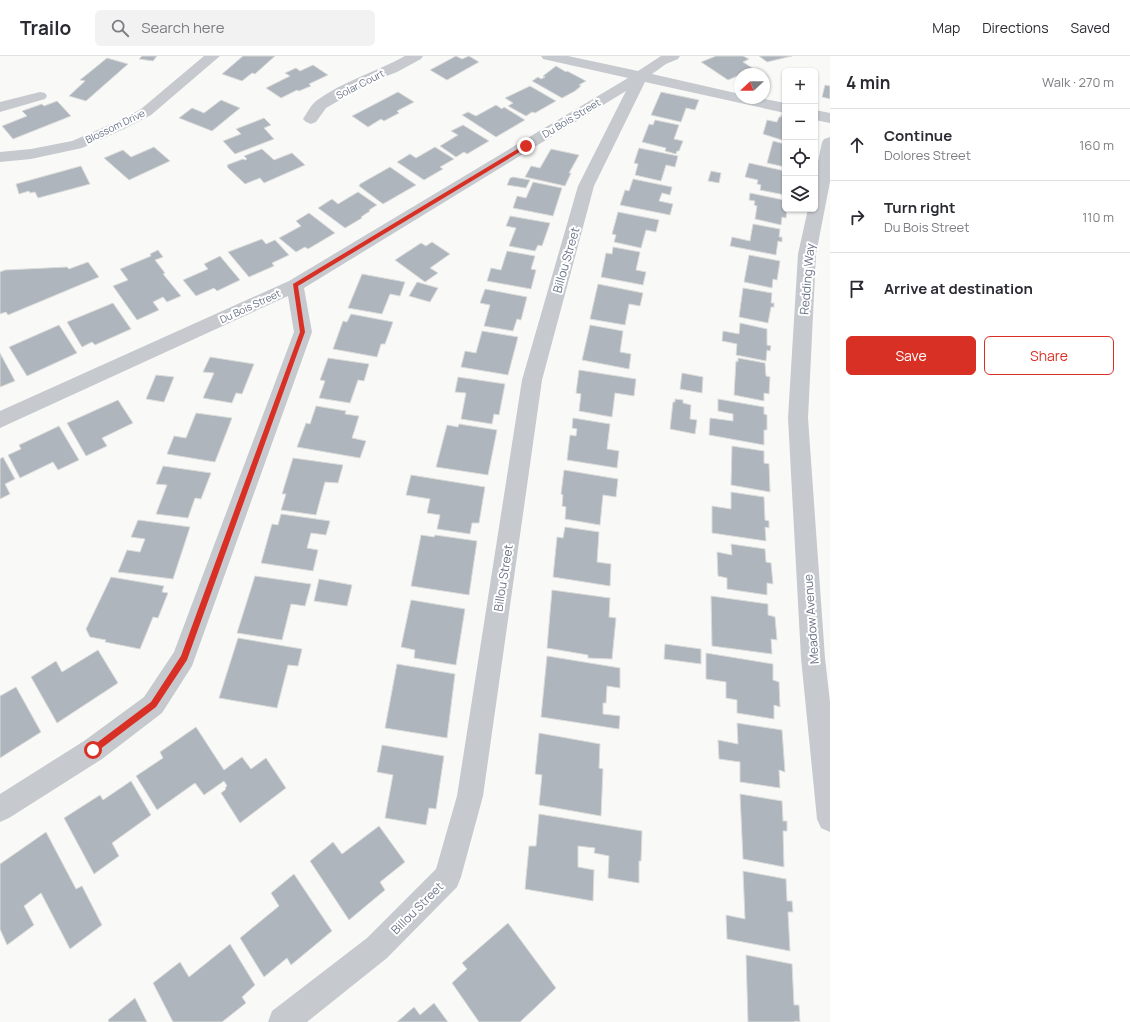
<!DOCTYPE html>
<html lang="en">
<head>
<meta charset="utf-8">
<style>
	:root { --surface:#fff; --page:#f2f2f3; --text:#2b2b33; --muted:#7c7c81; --line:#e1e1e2; --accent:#d93025 }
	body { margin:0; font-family:Manrope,sans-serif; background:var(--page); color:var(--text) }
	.controls { position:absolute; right:12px; top:12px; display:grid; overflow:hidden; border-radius:6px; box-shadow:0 1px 3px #0004 }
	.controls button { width:36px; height:36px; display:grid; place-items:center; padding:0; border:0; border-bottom:1px solid var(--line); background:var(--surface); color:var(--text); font:20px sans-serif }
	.compass { position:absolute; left:734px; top:12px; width:36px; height:36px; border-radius:50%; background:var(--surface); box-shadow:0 1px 3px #0004; rotate:248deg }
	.stop { position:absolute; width:12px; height:12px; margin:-9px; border:3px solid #d93025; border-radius:50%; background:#fff }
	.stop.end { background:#d93025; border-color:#fff; box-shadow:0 1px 4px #0008 }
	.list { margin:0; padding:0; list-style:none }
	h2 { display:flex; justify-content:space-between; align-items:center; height:52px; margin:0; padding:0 16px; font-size:17px }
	h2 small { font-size:13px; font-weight:400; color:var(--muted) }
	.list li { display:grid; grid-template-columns:26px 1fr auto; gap:12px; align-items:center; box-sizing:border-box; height:72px; padding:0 16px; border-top:1px solid var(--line) }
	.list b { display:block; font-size:15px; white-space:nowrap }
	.list p { margin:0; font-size:13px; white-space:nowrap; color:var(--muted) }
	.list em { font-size:13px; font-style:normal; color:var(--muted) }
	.actions { display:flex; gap:8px; padding:12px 16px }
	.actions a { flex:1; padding:9px 0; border:1px solid var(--accent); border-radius:6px; text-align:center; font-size:14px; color:var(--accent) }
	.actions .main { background:var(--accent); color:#fff }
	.icon { flex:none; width:22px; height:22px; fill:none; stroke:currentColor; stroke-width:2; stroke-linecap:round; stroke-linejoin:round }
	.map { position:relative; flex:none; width:830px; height:966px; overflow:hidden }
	header { display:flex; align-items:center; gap:24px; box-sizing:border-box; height:56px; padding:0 20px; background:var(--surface); border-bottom:1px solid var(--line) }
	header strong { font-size:19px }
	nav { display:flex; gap:22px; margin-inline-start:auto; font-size:14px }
	.search { width:280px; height:36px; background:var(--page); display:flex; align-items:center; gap:10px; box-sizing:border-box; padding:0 14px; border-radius:6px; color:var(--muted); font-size:15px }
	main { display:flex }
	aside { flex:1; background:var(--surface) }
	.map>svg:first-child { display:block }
	.building { fill:#aeb5bc; stroke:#dbdcda }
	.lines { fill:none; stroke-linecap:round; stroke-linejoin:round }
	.minor { fill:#c6c9cd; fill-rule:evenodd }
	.route { fill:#d93025 }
	.labels { text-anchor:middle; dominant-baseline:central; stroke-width:4; stroke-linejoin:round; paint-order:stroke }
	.far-street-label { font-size:10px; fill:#6a7588; stroke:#fff }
	.street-label { font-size:12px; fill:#6a7588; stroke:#fff }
</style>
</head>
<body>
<header>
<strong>Trailo</strong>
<div class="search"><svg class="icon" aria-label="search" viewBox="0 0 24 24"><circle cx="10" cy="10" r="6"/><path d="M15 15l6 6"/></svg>Search here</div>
<nav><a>Map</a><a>Directions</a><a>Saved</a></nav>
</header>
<main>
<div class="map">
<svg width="830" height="966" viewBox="0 0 830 966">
	<rect width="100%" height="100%" fill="#f9faf8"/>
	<g class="building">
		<polygon points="142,0 157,0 153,5 139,3"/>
		<polygon points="243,0 275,0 255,18 252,17 242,25 222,18"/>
		<polygon points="456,0 462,3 469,0 479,6 447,24 430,14"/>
		<polygon points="716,0 743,0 749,3 743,6 754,13 728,24 701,6"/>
		<polygon points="759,0 792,0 767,6"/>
		<polygon points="107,2 128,8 86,45 69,40 85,25 80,24"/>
		<polygon points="313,9 328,19 309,28 311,30 299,35 297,34 281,42 266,32 290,20 285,17 296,12 300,15"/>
		<polygon points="556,10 566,16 567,15 586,25 579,29 581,30 575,35 562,42 532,25 538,21 541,23 545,21 543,20"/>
		<polygon points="825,29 830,30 830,43 822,41"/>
		<polygon points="530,30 556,45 535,57 532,56 526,60 508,50 513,47 505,42"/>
		<polygon points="398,36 414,46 397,55 399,57 384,65 381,63 368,71 352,60"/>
		<polygon points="661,36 699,44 695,54 686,52 681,66 651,59"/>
		<polygon points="221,44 240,52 212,75 179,62 192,52 204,57"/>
		<polygon points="57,45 71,60 13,83 2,70 27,60 22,55 42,48 44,50"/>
		<polygon points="496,49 502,53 504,51 525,64 496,81 462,59 468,56 476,60"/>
		<polygon points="781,59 785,60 785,85 763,78 767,64 777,66 779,61 781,61"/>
		<polygon points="264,62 271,69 264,72 274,83 235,98 223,85 241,78 236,73"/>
		<polygon points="655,64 679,69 674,83 683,85 679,95 677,95 676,98 665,95 666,92 642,86 649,68 653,69"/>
		<polygon points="463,69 489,85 467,98 464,96 456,101 440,90 458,79 451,75"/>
		<polygon points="773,85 785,88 785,111 767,107"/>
		<polygon points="154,91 170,105 129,124 104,102 123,94 131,101"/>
		<polygon points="435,91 454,103 440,111 443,113 424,124 397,106 410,98 416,102"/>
		<polygon points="639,92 678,100 675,111 666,109 661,125 635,119 638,108 634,107"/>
		<polygon points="262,93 274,104 292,97 305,109 264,127 260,122 245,128 227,111 228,111 227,109 243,103 245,104 247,103 244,100"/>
		<polygon points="551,93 579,99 569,117 571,117 565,130 525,121 531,110 540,112"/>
		<polygon points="749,107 785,115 785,139 760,134 761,129 757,128 758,124 745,121"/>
		<polygon points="81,110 90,128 38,142 35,136 30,137 29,135 19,138 16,128"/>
		<polygon points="390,111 416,129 383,148 359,130 360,128"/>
		<polygon points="711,115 721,117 719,127 708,125"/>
		<polygon points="513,121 530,124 526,132 507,129 510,122"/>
		<polygon points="633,123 672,131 670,139 662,137 659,145 673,148 670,159 620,149 625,134 629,135"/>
		<polygon points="533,126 562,132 553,160 513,152 517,140 526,142"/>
		<polygon points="358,136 377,149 369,154 370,155 361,161 362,162 345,172 318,152 332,143 338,148"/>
		<polygon points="750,137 784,144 783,149 785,150 785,153 787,153 786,162 782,161 781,169 755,163 757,150 754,149 755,145 749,144"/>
		<polygon points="618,156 659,164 656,176 646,174 641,192 614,186 616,179 612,178"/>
		<polygon points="309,157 335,177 308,193 305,191 296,196 279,182 301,170 296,165"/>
		<polygon points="510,160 550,167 542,190 538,189 535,195 509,190 516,172 506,170"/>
		<polygon points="753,168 780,173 779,181 782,181 782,186 778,185 776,199 730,190 732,181 750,185"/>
		<polygon points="262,183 266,188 275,184 289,199 272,207 274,210 249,221 228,196"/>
		<polygon points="432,186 450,198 430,212 438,217 425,226 395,204 421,187 426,190"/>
		<polygon points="613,191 640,196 636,214 646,216 643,229 601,221 606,197 612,198"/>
		<polygon points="158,194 163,201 155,204 165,217 163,218 181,240 167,246 163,241 153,246 159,254 137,264 113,230 128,224 120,213 151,200 150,198"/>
		<polygon points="507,195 535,200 531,213 536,214 531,233 487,225 491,212 501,214"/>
		<polygon points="749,199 780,205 777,224 773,223 772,232 744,226"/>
		<polygon points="220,200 240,224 217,235 214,232 196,240 183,224 208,213 204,208"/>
		<polygon points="88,206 99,221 8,259 6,256 0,258 0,216 5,214 67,211 69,213"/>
		<polygon points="362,218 405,226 400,240 390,238 382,258 348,252"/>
		<polygon points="417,226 438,232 430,246 409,240"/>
		<polygon points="598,228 643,237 640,250 629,248 625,269 590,263"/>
		<polygon points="743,232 772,237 771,247 774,247 774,251 771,251 768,267 739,261"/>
		<polygon points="485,233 527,241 521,264 517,263 513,275 484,270 490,249 480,247"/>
		<polygon points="113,247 131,273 95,289 92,286 82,291 67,266"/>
		<polygon points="351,258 393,266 385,288 381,288 377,301 333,293 343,265 347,266"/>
		<polygon points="740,267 767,273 767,289 771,290 770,295 767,294 766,305 736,299 737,288 722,285 723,275 739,278"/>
		<polygon points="59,269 77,297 27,320 9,291"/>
		<polygon points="590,269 623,275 620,296 631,298 629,313 582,304"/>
		<polygon points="482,275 518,281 508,319 461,311 465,295 476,297"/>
		<polygon points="0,297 15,325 0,331"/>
		<polygon points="210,301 254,308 242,338 236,337 232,347 203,342 214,317 203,316"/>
		<polygon points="328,302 369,308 364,325 358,324 350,347 319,342 325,325 320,324"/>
		<polygon points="738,302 765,307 766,320 770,321 769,338 764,337 764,345 734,339 736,305 738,306"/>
		<polygon points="579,314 636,323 634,340 615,337 612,361 579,355 581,338 576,337"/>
		<polygon points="682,317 703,321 702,337 680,333"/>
		<polygon points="156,319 174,321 164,346 146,343"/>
		<polygon points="458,321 505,328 499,359 494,358 492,368 461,363 466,337 455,336"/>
		<polygon points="675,343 683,344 683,347 691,349 690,363 697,364 695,378 670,373 673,346 675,346"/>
		<polygon points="718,343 764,351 764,358 767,359 767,374 764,374 764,389 709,379 710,362 733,365 733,358 718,355"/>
		<polygon points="118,344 133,367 102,382 107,390 86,400 67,367"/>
		<polygon points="316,350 346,355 345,358 359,360 352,382 366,385 360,402 297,391 306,367 310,368"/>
		<polygon points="196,357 232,362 215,406 167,398 174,380 186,382"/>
		<polygon points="573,362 610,368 607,393 619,395 617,412 567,404 570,379 576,380 577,373 572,372"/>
		<polygon points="459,368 497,374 488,419 436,411 447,369 458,371"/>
		<polygon points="59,370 79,404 58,414 53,406 20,422 8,399 21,393 19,389"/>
		<polygon points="732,390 764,395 764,407 769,408 770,436 731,429"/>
		<polygon points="3,401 15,423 5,428 10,438 0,443 0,403"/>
		<polygon points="293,402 343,409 338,427 325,426 316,459 281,454 286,438 282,438"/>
		<polygon points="163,410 211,417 201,443 195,442 188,462 156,458 167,429 156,428"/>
		<polygon points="564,414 618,423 616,441 603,439 600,469 565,463 566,451 562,450 563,439 561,438"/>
		<polygon points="411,419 485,431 479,467 472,467 470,478 437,473 440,459 427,457 430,443 406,439"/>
		<polygon points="731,436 764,441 765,464 769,465 769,472 765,471 766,485 712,477 712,450 731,453"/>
		<polygon points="281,458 330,465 326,479 311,477 307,492 318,494 313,515 261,507 272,468 278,469"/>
		<polygon points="138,464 190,471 173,523 118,516 127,494 140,496 145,483 131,481"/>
		<polygon points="565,471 599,476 597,506 611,508 610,530 553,521 557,481 563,482"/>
		<polygon points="421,479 434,481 435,479 477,485 469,539 411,530"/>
		<polygon points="731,488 765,493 766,506 771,507 773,528 767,527 767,539 727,533 727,522 718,520 717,496 732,499"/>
		<polygon points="255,520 311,528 305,550 291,548 282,584 237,577"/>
		<polygon points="111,521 164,530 162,536 168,537 158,562 153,561 140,593 105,586 106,584 90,581 86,573"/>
		<polygon points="319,523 352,529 347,550 314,545"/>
		<polygon points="552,534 610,542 609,561 616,562 612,603 588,602 588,599 547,592"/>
		<polygon points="711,540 768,548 768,559 775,561 777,584 771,583 772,598 712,590"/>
		<polygon points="411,544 465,553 456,609 414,602 415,594 401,591"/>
		<polygon points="238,582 302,593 298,610 288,609 277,652 219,642"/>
		<polygon points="665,588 701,593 701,608 664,603"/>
		<polygon points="98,594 118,627 57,667 31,621 56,605 62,616"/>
		<polygon points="706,597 773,608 773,624 779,626 780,651 774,649 774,663 737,657 737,644 726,642 726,626 706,623"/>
		<polygon points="547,600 620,612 620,632 607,630 606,647 603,647 603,658 620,660 619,673 541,661"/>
		<polygon points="397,608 455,618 447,682 385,672"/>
		<polygon points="16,631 41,676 0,702 0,640"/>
		<polygon points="737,667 782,674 785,716 779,714 780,732 740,726 740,706 719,703 718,684 738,688"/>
		<polygon points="196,671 224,714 242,701 251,713 266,702 286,732 240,767 221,737 226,733 225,732 227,730 224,725 204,739 195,727 157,754 136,720 163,702 160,696"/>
		<polygon points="539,677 600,688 599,712 603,713 601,760 539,749 542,719 535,718"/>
		<polygon points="382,689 444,700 436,753 429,752 426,769 385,762 393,719 377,716"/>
		<polygon points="131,725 151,759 112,787 119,800 94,818 64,762 100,739 103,744"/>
		<polygon points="740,738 782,745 783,765 787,765 787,775 783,775 784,811 743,803"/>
		<polygon points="539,758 642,775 641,805 639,805 639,827 608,822 609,800 594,797 595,792 578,790 578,811 594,814 593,845 525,833 529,790 536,790"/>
		<polygon points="379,770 405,806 380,826 385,834 349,864 310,805 333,786 342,798"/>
		<polygon points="46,776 76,833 82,830 102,869 70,893 41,837 24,850 34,869 7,889 0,873 0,808"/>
		<polygon points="743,815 786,823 787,845 792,845 793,856 788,856 790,895 727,883 726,859 745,863"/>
		<polygon points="294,818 332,875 291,909 287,902 264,921 240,882 279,850 271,837"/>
		<polygon points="508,867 556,932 520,966 479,966 452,927 467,913 462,907"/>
		<polygon points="230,888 255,929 242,941 246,947 222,966 173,966 153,927 180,906 189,921"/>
		<polygon points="746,899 792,908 794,949 799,949 800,966 795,965 795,966 748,966"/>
		<polygon points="135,942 147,966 109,966 108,964"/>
		<polygon points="434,947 448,966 397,966 414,951 420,959"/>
	</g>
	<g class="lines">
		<g class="minor">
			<polygon points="204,0 220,0 151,59 124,73 82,92 31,103 0,106 0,96 31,93 72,85 114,67 141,53"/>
			<path d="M405 0H423L421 3 397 16 371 26 326 52 316 66 311 68 306 66 303 63C307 57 311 49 316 45 343 25 376 16 405 0Z"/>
			<polygon points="541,0 568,0 638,15 661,0 680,0 678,3 666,8 652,18 740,38 740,42 760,42 785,47 785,57 645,26 594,130 542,324 483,740 461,821 457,831 387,902 307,966 268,966 272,955 367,882 436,813 457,740 522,324 578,130 626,35 304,232 312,276 192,610 162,657 102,703 9,762 0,766 0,738 84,685 144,641 174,596 294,276 288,240 0,372 0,355 289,225 628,22 543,3"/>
			<polygon points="40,36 45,37 47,40 45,43 0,56 0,46"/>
			<polygon points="815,54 830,57 830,67 815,64"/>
			<polygon points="830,81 830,126 816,198 808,362 825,602 830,646 830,776 821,772 817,763 801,602 788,362 798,198 808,153 815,153 815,120 822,86 824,83"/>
		</g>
	</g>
	<polygon class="route" points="526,88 528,91 298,230 305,276 187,604 156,651 95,697 90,697 90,692 151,646 181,600 300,276 293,228"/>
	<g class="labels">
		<g class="far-street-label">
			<text transform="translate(360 28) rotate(-27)">Solar Court</text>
			<text transform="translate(571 62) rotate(-31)">Du Bois Street</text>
			<text transform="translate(115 70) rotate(-26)">Blossom Drive</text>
			<text transform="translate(250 250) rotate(-25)">Du Bois Street</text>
		</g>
		<g class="street-label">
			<text transform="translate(566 204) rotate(-74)">Billou Street</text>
			<text transform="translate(807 223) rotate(-85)">Redding Way</text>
			<text transform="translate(503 522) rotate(-81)">Billou Street</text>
			<text transform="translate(811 563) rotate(-94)">Meadow Avenue</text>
			<text transform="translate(417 852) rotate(-45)">Billou Street</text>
		</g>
	</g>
</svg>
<div class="controls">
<button>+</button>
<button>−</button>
<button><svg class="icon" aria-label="locate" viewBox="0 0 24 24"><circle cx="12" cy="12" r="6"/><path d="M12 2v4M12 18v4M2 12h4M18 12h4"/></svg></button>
<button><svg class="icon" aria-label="layers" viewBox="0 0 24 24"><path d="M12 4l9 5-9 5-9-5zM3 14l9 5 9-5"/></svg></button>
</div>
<svg class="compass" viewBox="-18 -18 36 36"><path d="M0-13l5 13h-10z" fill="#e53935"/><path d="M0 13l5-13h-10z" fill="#7c7c81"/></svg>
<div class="stop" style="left:93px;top:694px"></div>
<div class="stop end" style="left:526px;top:90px"></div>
</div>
<aside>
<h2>4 min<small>Walk · 270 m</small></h2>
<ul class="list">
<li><svg class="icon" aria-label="ahead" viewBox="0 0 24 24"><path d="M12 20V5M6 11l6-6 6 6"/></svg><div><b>Continue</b><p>Dolores Street</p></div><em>160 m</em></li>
<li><svg class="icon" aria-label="right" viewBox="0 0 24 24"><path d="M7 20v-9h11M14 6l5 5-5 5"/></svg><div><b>Turn right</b><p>Du Bois Street</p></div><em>110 m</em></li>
<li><svg class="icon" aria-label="arrive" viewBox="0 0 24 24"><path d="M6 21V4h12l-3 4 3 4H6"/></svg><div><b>Arrive at destination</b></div></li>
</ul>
<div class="actions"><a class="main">Save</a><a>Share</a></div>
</aside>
</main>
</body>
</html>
